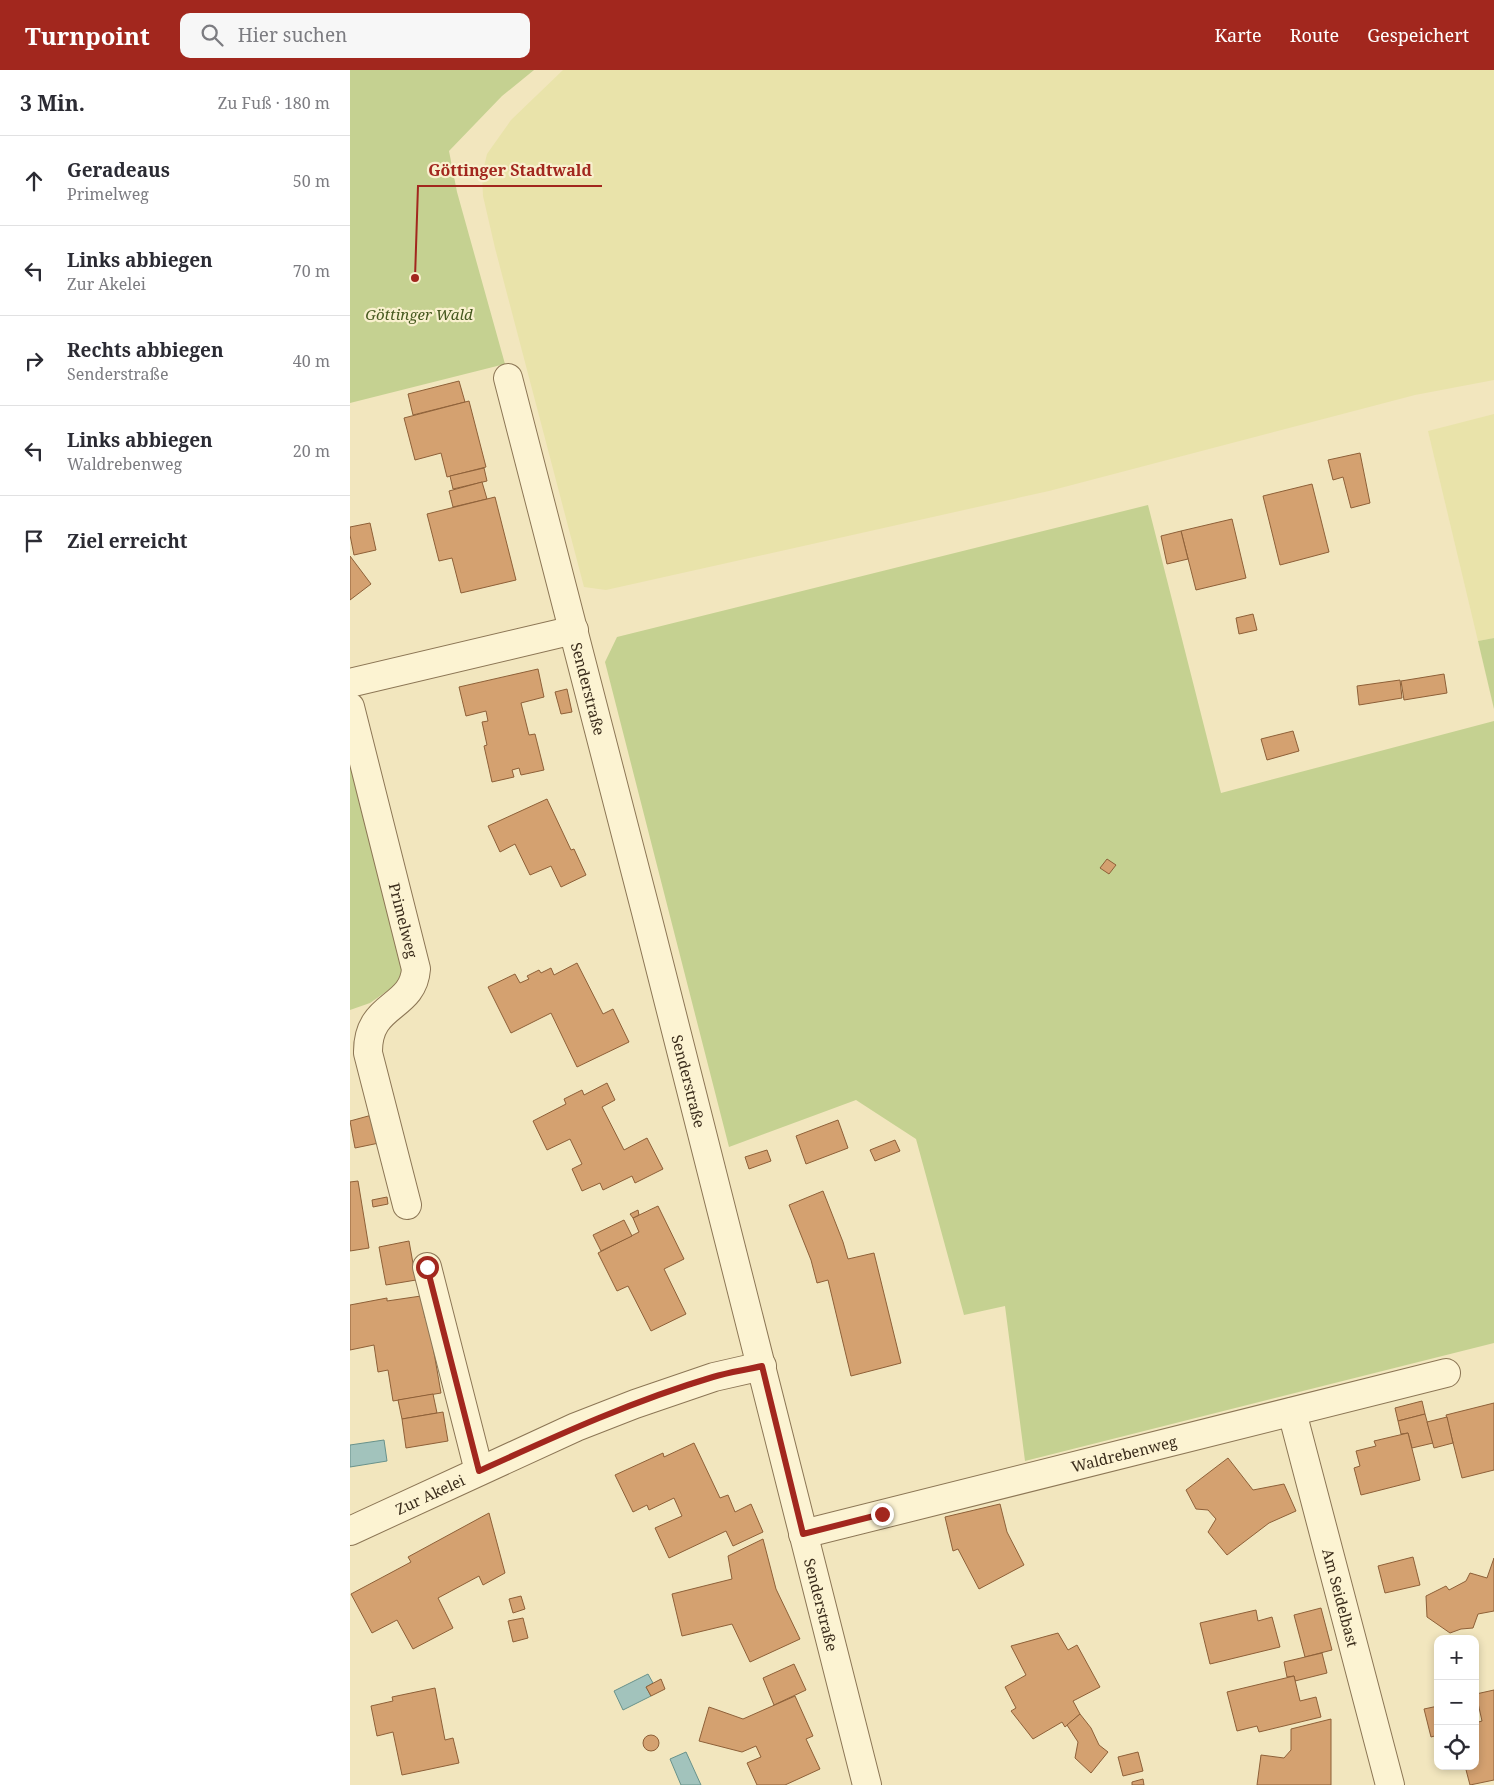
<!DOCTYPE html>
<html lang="de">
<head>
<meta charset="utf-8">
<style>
	:root { --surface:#fff; --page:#f7f7f7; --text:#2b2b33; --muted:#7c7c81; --line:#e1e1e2; --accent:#a2271e }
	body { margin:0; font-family:"Noto Serif",serif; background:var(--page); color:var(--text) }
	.controls { position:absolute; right:15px; bottom:15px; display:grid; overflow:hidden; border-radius:10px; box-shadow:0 2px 8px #0003 }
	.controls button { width:45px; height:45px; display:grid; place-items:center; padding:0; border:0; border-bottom:1px solid var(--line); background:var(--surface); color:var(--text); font:25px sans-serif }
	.stop { position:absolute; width:15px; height:15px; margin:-11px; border:4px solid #a2271e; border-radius:50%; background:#fff }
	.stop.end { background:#a2271e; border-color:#fff; box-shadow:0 1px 5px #0008 }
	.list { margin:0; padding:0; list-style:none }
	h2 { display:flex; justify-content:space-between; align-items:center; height:65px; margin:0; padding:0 20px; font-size:21px }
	h2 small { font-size:16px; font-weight:400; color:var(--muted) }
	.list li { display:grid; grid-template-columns:32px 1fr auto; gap:15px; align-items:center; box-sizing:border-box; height:90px; padding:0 20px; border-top:1px solid var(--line) }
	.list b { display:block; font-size:19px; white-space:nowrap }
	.list p { margin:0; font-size:16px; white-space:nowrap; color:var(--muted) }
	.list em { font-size:16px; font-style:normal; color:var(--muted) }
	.icon { flex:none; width:28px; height:28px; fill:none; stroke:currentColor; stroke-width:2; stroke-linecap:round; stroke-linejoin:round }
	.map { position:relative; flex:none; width:1144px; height:1715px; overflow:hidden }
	header { display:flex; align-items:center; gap:30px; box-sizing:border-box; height:70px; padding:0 25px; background:var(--accent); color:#fff }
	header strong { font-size:24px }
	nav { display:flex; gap:28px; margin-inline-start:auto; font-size:18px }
	.search { width:350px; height:45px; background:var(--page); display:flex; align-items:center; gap:12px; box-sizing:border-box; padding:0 18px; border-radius:10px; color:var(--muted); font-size:19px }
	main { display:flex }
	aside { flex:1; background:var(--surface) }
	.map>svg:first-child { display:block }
	.farmland { fill:#e9e3aa }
	.green { fill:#c5d191 }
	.water { fill:#a2c3bc; stroke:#68928b }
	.building { fill:#d4a170; stroke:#8e6038 }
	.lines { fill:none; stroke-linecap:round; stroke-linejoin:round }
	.street-casing { stroke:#8c7655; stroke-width:30 }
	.street { stroke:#fcf3d2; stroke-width:28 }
	.route { stroke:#a2271e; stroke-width:6 }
	.labels { text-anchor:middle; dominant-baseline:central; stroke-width:4.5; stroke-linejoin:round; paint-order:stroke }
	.park-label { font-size:15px; font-style:italic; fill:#46591f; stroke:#f9f0ce }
	.street-label { font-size:15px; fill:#3a2c1b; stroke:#f9f0ce }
	.leader { fill:none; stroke:#a2271e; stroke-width:2 }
	.callout-dot { fill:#a2271e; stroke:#f9f0ce; stroke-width:2 }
	.callout-label { font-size:16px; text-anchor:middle; font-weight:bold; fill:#a2271e; stroke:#f9f0ce; stroke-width:4.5; stroke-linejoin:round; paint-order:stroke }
</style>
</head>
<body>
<header>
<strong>Turnpoint</strong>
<div class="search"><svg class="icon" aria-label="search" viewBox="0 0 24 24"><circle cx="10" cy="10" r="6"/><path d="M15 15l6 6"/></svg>Hier suchen</div>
<nav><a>Karte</a><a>Route</a><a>Gespeichert</a></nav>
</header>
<main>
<aside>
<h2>3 Min.<small>Zu Fuß · 180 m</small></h2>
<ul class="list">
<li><svg class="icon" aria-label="ahead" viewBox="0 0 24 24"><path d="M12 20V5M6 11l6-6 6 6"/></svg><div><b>Geradeaus</b><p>Primelweg</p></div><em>50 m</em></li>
<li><svg class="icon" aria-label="left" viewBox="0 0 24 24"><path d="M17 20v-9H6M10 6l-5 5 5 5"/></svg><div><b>Links abbiegen</b><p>Zur Akelei</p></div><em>70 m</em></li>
<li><svg class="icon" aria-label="right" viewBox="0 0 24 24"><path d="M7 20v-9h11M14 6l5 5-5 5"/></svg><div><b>Rechts abbiegen</b><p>Senderstraße</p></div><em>40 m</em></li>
<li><svg class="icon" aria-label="left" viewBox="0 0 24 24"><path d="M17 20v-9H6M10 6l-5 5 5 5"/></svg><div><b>Links abbiegen</b><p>Waldrebenweg</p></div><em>20 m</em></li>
<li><svg class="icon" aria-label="arrive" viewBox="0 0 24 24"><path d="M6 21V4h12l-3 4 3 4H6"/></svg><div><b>Ziel erreicht</b></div></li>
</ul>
</aside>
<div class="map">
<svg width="1144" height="1715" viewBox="0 0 1144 1715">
	<rect width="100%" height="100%" fill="#f2e6be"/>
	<g class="farmland">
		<polygon points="213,0 1144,0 1144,310 1065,325 699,421 256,520 234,517 145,178 133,126 132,105 137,84 161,50"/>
		<polygon points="1144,344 1144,568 1128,571 1078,361"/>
	</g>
	<g class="green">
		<polygon points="0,0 184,0 152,26 99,81 107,122 155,294 0,333"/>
		<polygon points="798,435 871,723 1144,651 1144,1273 675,1391 655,1236 614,1245 566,1069 506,1030 379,1077 255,592 267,567"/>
		<polygon points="1144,568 1144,639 1128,571"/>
		<polygon points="0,674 56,895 47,914 20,933 0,940"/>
	</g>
	<g class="water">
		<polygon points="34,1370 37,1391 0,1397 0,1375"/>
		<polygon points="298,1604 303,1613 296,1617 301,1626 273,1640 264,1621"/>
		<polygon points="336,1682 351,1715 331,1715 320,1689"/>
	</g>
	<g class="building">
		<polygon points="109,311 115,332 63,345 58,324"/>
		<polygon points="119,331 136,397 97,407 91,383 65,390 54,348"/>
		<polygon points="1010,383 1020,433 1001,438 993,407 983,410 978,390"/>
		<polygon points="134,398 137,411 103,419 100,406"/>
		<polygon points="132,412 137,429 103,437 99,421"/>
		<polygon points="962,414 979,482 930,495 913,426"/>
		<polygon points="145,427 166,510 111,523 102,488 89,491 77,444"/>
		<polygon points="882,449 896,508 846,520 831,461"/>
		<polygon points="20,453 26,480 4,485 0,465 0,457"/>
		<polygon points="831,461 838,489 817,494 811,466"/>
		<polygon points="0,486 21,514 0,530"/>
		<polygon points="903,544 907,560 889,564 886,548"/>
		<polygon points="188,599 194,627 171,633 179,665 185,664 194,700 171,705 169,698 162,700 164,707 142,712 134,676 137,675 132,652 138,651 136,641 116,646 109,617"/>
		<polygon points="1094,604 1097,623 1054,630 1051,611"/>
		<polygon points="1050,610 1052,628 1009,635 1007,616"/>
		<polygon points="217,619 222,642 211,644 205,622"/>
		<polygon points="943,661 949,681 917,690 911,669"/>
		<polygon points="197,729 221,780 224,779 236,805 211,817 201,796 180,805 165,774 150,782 138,756"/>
		<polygon points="757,789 766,795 759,804 750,798"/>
		<polygon points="227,893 253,944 263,939 279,972 227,997 201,943 161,963 138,917 165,904 170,913 179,909 177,906 189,900 191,903 201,898 204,905"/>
		<polygon points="257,1013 265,1030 252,1037 274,1080 297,1068 313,1099 285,1113 282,1106 253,1120 250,1113 232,1121 222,1099 232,1094 220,1069 197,1080 183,1051 216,1034 214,1029 232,1020 234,1025"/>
		<polygon points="22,1045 29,1073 5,1078 0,1051"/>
		<polygon points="488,1050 498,1078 456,1094 446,1066"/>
		<polygon points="545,1070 550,1081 525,1091 520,1080"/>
		<polygon points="417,1080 421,1091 399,1099 395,1087"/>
		<polygon points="8,1111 19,1178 0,1181 0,1112"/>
		<polygon points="473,1121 493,1172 498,1189 524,1183 551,1293 501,1306 478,1210 467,1213 461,1190 439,1135"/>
		<polygon points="37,1127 38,1134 23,1137 22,1130"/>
		<polygon points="308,1136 334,1189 314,1199 336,1244 301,1261 278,1216 267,1221 248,1183 289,1162 283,1148"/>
		<polygon points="288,1140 289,1145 283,1148 280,1144"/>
		<polygon points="274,1150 282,1166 251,1181 243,1165"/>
		<polygon points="59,1171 66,1210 36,1215 29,1177"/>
		<polygon points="71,1226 75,1248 78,1248 91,1323 43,1331 38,1300 28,1302 24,1275 0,1280 0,1235 37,1228 37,1231"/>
		<polygon points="83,1324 87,1343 52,1349 48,1330"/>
		<polygon points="1072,1331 1075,1344 1048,1351 1045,1338"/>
		<polygon points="1144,1333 1144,1400 1112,1408 1096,1345"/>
		<polygon points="93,1342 98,1371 56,1378 52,1349"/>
		<polygon points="1075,1344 1083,1373 1062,1378 1058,1363 1051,1364 1048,1351"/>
		<polygon points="1097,1347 1103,1373 1084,1378 1077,1352"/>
		<polygon points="1058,1363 1070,1410 1011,1425 1004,1398 1010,1396 1006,1381 1026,1376 1024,1371"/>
		<polygon points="344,1373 370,1428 378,1425 385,1442 401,1434 413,1462 383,1476 376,1461 319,1488 305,1458 332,1446 324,1428 299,1440 297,1435 283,1442 265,1405 313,1383 314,1387"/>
		<polygon points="878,1388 903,1420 934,1414 946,1441 919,1453 877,1485 858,1462 866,1449 858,1440 846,1439 836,1420"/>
		<polygon points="650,1434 657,1462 674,1495 629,1519 608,1479 603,1481 595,1447"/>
		<polygon points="139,1443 155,1503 133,1515 129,1506 88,1528 103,1558 63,1579 47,1550 22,1563 1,1524 61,1492 58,1487"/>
		<polygon points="413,1469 426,1519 450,1569 400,1592 382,1554 332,1566 322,1524 382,1509 378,1486"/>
		<polygon points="1063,1487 1070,1515 1035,1523 1028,1496"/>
		<polygon points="1144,1488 1144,1541 1128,1544 1123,1558 1111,1559 1100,1563 1077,1547 1076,1526 1096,1516 1099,1520 1116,1511 1120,1503 1137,1508"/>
		<polygon points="171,1526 175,1539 163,1543 159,1529"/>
		<polygon points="971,1538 982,1580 955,1587 944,1545"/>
		<polygon points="906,1540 908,1551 922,1547 930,1577 860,1594 850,1553"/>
		<polygon points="173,1548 178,1568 163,1572 158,1551"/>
		<polygon points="708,1563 718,1580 727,1575 750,1617 723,1631 730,1644 715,1657 712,1652 683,1669 661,1641 666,1638 655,1617 676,1605 661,1576"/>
		<polygon points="972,1583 977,1603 945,1611 944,1606 937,1607 934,1592"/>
		<polygon points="444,1594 456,1620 424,1635 413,1608"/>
		<polygon points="944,1606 950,1631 966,1627 971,1647 909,1662 907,1656 887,1661 877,1622"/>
		<polygon points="311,1609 315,1619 301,1626 296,1617"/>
		<polygon points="85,1618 95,1670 103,1668 109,1693 52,1705 43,1662 27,1666 21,1636 43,1631 42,1627"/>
		<polygon points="1144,1620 1144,1710 1120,1715 1115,1696 1125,1696 1125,1653 1132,1651 1126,1624"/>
		<polygon points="445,1626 463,1666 456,1669 470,1699 435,1715 407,1715 397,1693 411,1687 406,1676 392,1682 349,1671 359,1637 393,1649"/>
		<polygon points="1088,1636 1088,1665 1081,1667 1074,1639"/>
		<polygon points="730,1644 741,1658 749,1675 758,1682 741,1703 725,1688 728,1672 717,1655"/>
		<polygon points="981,1649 981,1715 907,1715 911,1685 934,1688 941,1680 941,1659"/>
		<circle cx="301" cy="1673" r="8"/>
		<polygon points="788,1682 793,1701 773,1706 768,1687"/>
		<polygon points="793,1709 794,1715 782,1715 782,1712"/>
	</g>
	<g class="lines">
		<defs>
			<g id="street">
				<path id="s1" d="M158 308 296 842 517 1715"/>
				<polyline points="0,613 224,560"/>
				<path id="s2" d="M0 637 66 899C63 940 17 932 18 983L57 1135"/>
				<polyline points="77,1197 129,1401"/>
				<path id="s3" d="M942 1342 1040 1715"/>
				<path id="s4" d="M0 1461 226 1357 285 1334 364 1307 412 1296"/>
				<path id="s5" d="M453 1464 1096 1303"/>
			</g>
		</defs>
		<use href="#street" class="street-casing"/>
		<use href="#street" class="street"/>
	</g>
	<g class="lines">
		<path class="route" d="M77 1197 129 1401C206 1366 282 1331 363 1307 379 1302 396 1300 412 1296L453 1464 532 1444"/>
	</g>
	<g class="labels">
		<g class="park-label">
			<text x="69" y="244">Göttinger Wald</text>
		</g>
		<g class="street-label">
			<text stroke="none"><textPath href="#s1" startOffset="321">Senderstraße</textPath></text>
			<text stroke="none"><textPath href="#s2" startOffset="220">Primelweg</textPath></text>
			<text stroke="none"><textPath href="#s1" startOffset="726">Senderstraße</textPath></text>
			<text stroke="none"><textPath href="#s5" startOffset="331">Waldrebenweg</textPath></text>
			<text stroke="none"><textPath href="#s4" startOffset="88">Zur Akelei</textPath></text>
			<text stroke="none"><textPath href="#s3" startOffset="192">Am Seidelbast</textPath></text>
			<text stroke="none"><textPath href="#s1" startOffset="1266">Senderstraße</textPath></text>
		</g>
	</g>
	<path class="leader" d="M65 208L68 116H252"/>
	<circle class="callout-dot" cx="65" cy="208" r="5"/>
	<g class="callout-label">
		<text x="160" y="106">Göttinger Stadtwald</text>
	</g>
</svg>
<div class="controls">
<button>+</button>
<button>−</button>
<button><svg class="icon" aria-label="locate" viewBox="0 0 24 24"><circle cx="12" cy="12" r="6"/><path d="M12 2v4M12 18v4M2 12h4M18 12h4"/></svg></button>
</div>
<div class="stop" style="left:77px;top:1197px"></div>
<div class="stop end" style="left:532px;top:1444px"></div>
</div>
</main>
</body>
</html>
